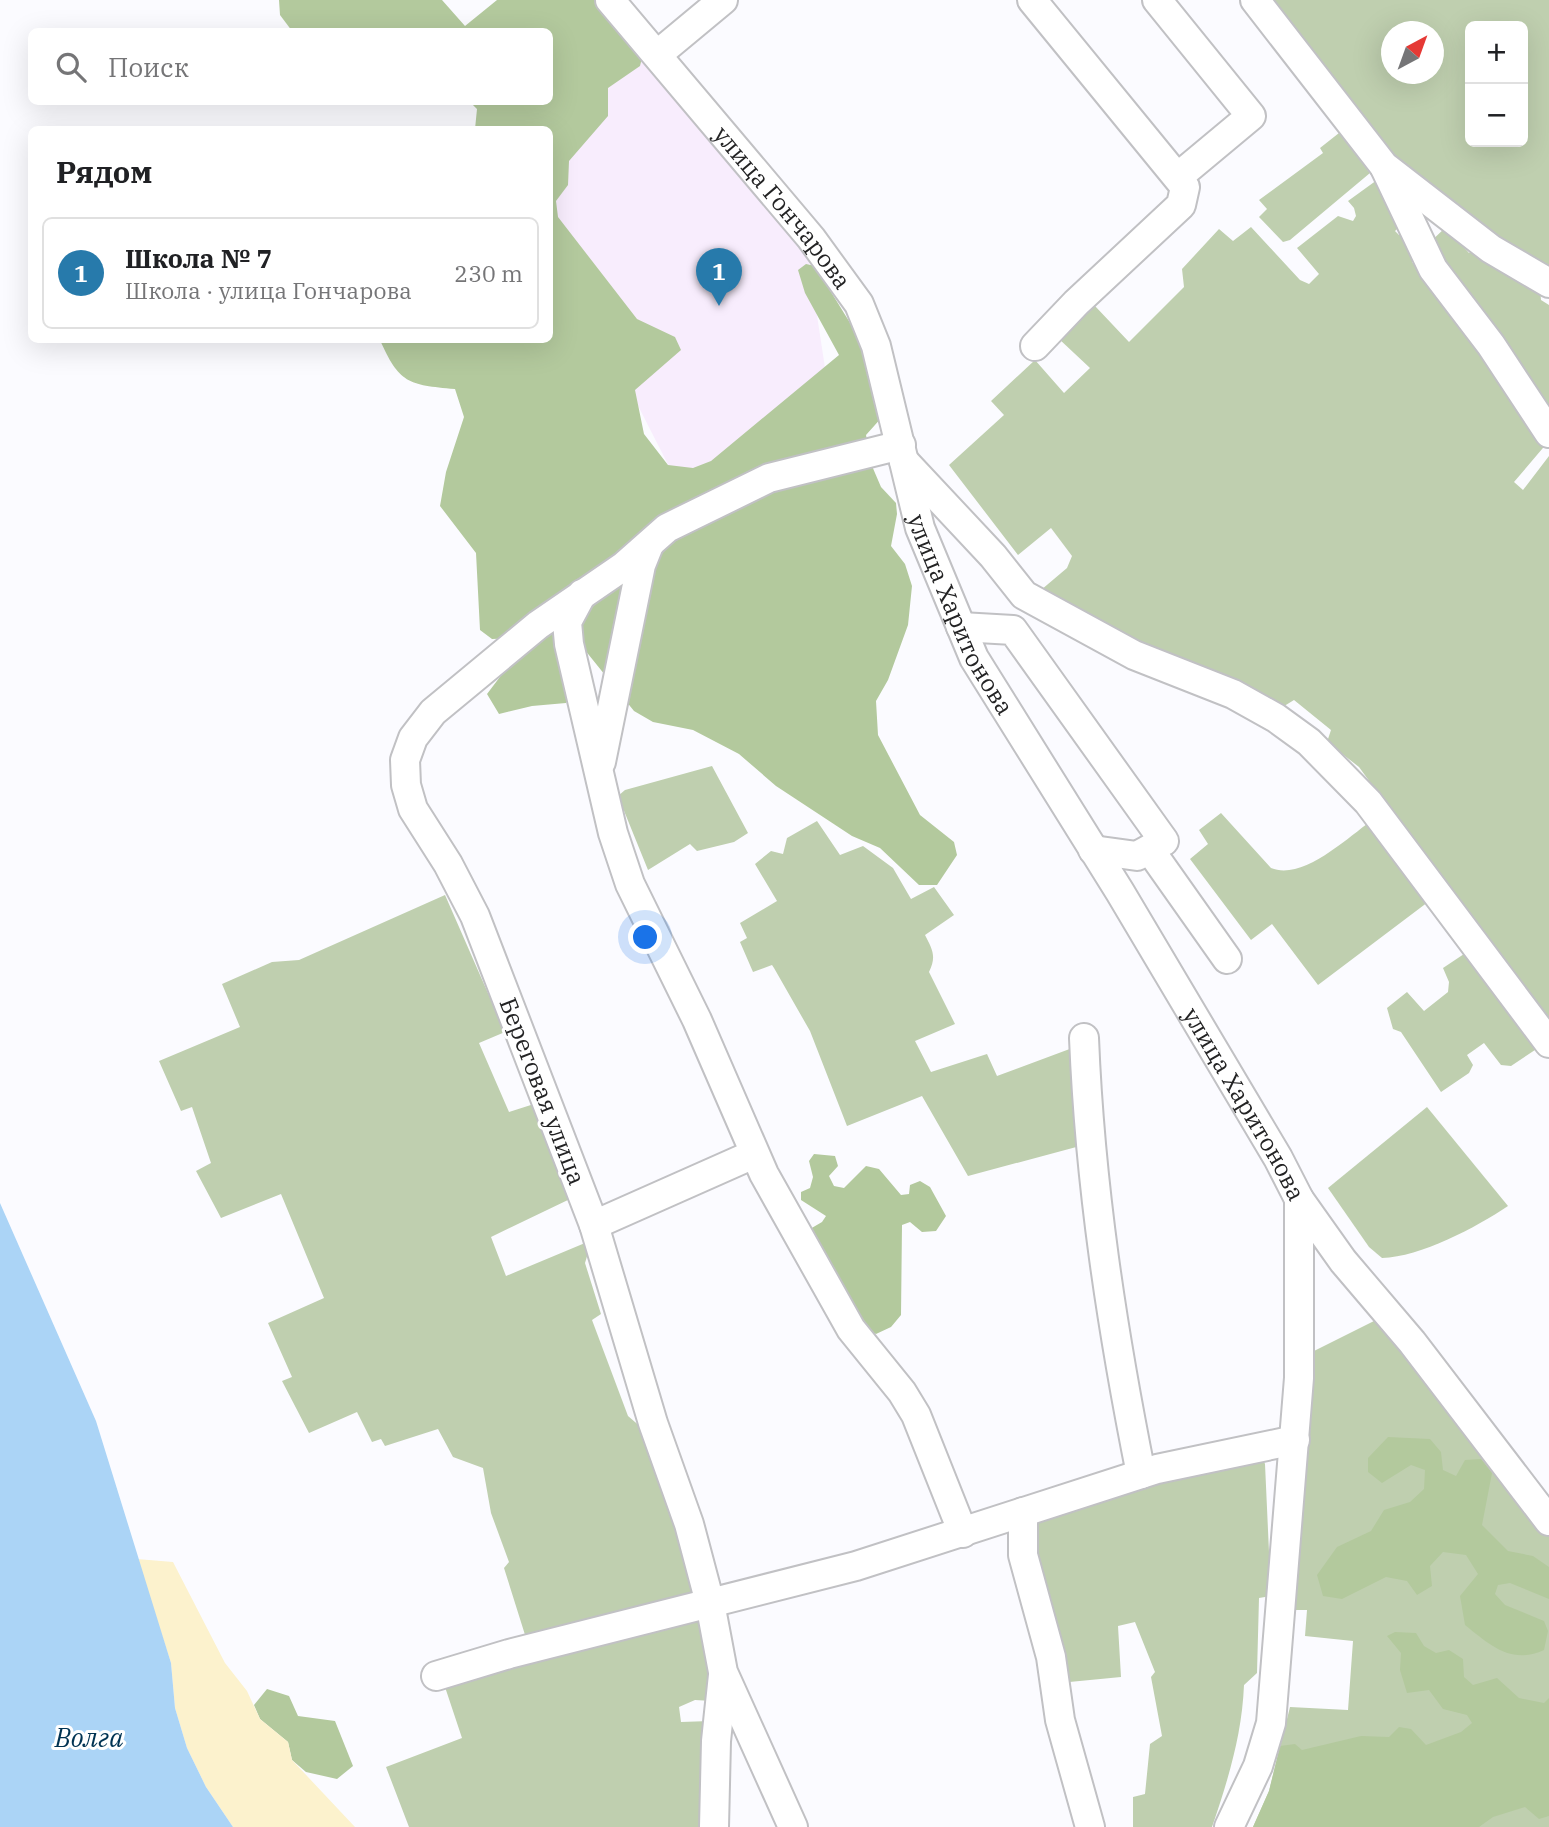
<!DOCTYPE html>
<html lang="ru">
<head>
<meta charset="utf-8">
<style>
	:root { --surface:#fff; --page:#f2f2f2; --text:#202124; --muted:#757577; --line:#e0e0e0; --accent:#277aab }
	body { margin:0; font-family:"IBM Plex Serif",serif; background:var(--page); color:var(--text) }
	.controls { position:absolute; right:21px; top:21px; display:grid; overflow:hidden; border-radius:10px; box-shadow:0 7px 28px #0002 }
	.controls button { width:63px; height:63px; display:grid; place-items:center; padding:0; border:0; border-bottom:2px solid var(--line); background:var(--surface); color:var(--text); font:35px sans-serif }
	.compass { position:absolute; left:1381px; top:21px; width:63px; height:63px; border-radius:50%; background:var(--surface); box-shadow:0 7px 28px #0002; rotate:41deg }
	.you { position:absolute; left:646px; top:938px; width:24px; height:24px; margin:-18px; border:5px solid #fff; border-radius:50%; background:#1a73e8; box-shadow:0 0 0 10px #1a73e833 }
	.badge { display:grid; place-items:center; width:46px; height:46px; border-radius:50%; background:var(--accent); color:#fff; font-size:23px; font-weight:700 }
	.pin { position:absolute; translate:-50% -58px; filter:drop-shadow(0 2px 4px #0008) }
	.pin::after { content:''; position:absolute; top:37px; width:24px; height:21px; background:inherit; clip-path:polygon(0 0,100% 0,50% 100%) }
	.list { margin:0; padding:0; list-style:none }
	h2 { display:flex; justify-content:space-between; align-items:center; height:91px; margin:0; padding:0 28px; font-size:30px }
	h2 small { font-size:23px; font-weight:400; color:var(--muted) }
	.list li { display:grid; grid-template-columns:46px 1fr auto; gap:21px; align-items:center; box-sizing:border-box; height:112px; margin:0 14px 14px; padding:0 14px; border:2px solid var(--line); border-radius:10px }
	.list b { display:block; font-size:26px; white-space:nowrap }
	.list p { margin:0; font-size:23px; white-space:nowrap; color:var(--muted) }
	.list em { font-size:23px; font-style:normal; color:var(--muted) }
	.icon { flex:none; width:38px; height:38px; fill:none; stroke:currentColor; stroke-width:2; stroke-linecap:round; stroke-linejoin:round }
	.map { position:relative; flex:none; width:1549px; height:1827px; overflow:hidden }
	.search { position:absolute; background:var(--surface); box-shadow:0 7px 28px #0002; left:28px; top:28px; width:525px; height:77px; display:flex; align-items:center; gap:18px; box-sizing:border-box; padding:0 24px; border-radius:10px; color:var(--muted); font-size:26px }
	.panel { position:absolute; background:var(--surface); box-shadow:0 7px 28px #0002; left:28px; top:126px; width:525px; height:217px; border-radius:10px }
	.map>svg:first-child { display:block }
	.education { fill:#f8edfd }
	.green { fill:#bfcfaf; fill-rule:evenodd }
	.forest { fill:#b3c99d }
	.sand { fill:#fcf2cd }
	.water { fill:#abd4f6 }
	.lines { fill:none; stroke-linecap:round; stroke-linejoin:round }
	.minor-casing { stroke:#c1c1c4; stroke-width:32 }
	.minor { stroke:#fff; stroke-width:28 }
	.labels { text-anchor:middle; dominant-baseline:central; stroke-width:6; stroke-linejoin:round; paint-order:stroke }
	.street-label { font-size:24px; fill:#232324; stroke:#fff }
	.water-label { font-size:26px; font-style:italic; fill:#003353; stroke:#fff }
</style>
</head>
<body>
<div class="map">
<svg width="1549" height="1827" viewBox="0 0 1549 1827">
	<rect width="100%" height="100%" fill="#fbfbff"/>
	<polygon class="education" points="632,44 808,256 827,381 681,490 629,388 550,217 550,130 530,130"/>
	<g class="green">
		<path d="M1268 0H1549V274L1531 264 1397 161ZM1470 26H1523V142H1470ZM1392 32H1434V74H1392Z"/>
		<polygon points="1339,133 1370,173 1290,240 1283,242 1259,217 1267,209 1259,200 1323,153 1320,148"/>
		<polygon points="1377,180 1404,222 1395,231 1399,235 1404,233 1417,254 1412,262 1548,442 1514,482 1523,490 1549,456 1549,1028 1359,767 1327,742 1331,730 1294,700 1281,708 1151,653 1134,638 1118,641 1041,590 1067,568 1072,556 1051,528 1018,555 949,465 1004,415 991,401 1035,360 1064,393 1090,368 1058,338 1095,306 1129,342 1184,287 1182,269 1219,229 1233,241 1251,227 1300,280 1309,284 1319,274 1297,248 1338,216 1353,221 1356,216 1354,208 1348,201"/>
		<polygon points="1446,227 1469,253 1476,247 1540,289 1541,300 1549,305 1549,422 1426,246"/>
		<polygon points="712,766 748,833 734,842 697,851 690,844 648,870 618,796 625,790"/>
		<path d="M1221 813 1271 868C1302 881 1346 839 1371 821L1428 902 1318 985 1272 924 1251 940 1190 859 1208 844 1199 830Z"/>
		<path d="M817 821 840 855 863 846 893 868 911 899 934 887 954 915 925 935C932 949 937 956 929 972L955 1024 915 1041 931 1072 987 1054 997 1076 1075 1047 1080 1146 968 1176 922 1096 847 1126 810 1031 774 968 772 965 753 972 740 942 747 938 740 923 777 901 755 864 771 851 783 854 787 838Z"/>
		<polygon points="445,895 505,1032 479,1043 509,1112 534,1104 570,1199 491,1237 506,1276 585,1243 588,1253 585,1263 601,1314 592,1320 628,1416 642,1428 683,1544 680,1550 696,1598 526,1638 504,1568 509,1562 491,1513 483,1468 453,1457 438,1429 385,1446 381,1439 372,1442 357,1412 309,1433 282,1381 292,1377 268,1323 324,1298 281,1194 221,1218 196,1171 211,1163 192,1107 181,1111 159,1061 240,1027 222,984 272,962 299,960"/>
		<polygon points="1467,952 1538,1048 1511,1066 1501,1065 1484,1043 1467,1055 1473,1065 1469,1073 1441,1092 1401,1032 1393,1029 1387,1008 1407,992 1424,1011 1448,992 1449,982 1443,968"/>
		<path d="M1427 1107 1508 1206C1477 1227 1420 1257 1382 1258L1369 1247 1328 1188Z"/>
		<polygon points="1380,1318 1549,1533 1549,1827 1253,1827 1269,1791 1290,1707 1348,1710 1353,1641 1305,1636 1307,1610 1293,1610 1308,1354"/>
		<path d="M1262 1457 1265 1464 1271 1596 1259 1598 1257 1673 1244 1685C1242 1735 1228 1780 1212 1827H1133V1797L1145 1794 1150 1744 1162 1736 1151 1677 1155 1672 1135 1622 1118 1626 1121 1677 1059 1683 1033 1573 1037 1512Z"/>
		<polygon points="700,1619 705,1626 712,1701 695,1700 679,1707 681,1722 710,1721 703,1827 409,1827 386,1767 462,1738 443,1681"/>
	</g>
	<g class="forest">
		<path d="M279 0H442L465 26 497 0H598L644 50 640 66 608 88V116L569 161 568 185 556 201 558 217 637 319 675 337 681 350 635 390 644 434 668 465 693 468 711 461 839 355 805 293 798 270 806 264 815 266 868 352 883 416 866 435 872 466 881 487 896 503 897 514 891 546 905 564 912 586 908 625 888 680 876 701 878 735 920 815 954 842 957 855 937 885H919L880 848 852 836 776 786 739 754 693 730 653 722 634 711 576 639V673L566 703 532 706 499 714 487 694 509 665 513 638 492 639 480 630 476 553 440 506 446 472 464 417 455 389C408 385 399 383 380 340H550V130L475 129 477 109 470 102H550V32L292 31 280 15Z"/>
		<polygon points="814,1154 835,1156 838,1166 829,1176 834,1186 844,1188 866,1166 879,1169 901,1195 909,1194 910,1185 920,1181 930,1187 946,1216 936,1231 922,1232 910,1222 902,1225 901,1315 891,1327 876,1334 866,1329 810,1229 822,1222 826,1216 801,1200 801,1192 810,1188 813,1177 809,1161"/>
		<path d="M1388 1437 1430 1439 1441 1452 1443 1470 1456 1476 1465 1460 1481 1459 1492 1473 1482 1525 1508 1551 1533 1556 1549 1567V1599L1510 1583 1498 1585 1495 1594 1505 1605 1544 1621 1548 1631 1544 1650C1511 1665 1490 1645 1465 1625L1460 1596 1478 1574 1466 1555 1443 1552 1430 1566 1432 1586 1417 1595 1407 1581 1386 1577 1342 1599 1323 1596 1317 1575 1337 1547 1371 1531 1384 1510 1410 1502 1424 1489 1425 1470 1411 1465 1382 1483 1368 1472V1458Z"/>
		<polygon points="1395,1632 1416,1633 1424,1646 1436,1653 1449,1650 1463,1659 1464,1677 1473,1685 1497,1678 1519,1698 1544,1703 1549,1698 1549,1816 1539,1819 1525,1807 1493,1817 1479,1827 1253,1827 1269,1791 1280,1746 1295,1744 1302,1750 1361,1736 1389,1737 1399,1727 1411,1729 1426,1745 1461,1732 1472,1723 1467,1715 1443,1709 1429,1690 1407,1693 1400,1670 1401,1653 1387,1636"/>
		<polygon points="267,1689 289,1696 298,1716 335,1721 353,1766 337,1779 306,1772 292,1760 288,1742 260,1719 254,1705"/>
	</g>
	<polygon class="sand" points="137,1559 173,1562 225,1663 247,1691 260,1719 288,1742 292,1760 355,1827 233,1827 206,1787 187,1748 175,1708 171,1663"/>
	<polygon class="water" points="0,1203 96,1421 171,1663 175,1708 187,1748 206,1787 233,1827 0,1827"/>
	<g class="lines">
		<defs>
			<g id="minor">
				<path id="s1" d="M610 0 811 238 859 304 876 346 920 528 974 658 1120 892 1278 1158 1299 1199V1378L1271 1723 1258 1766 1229 1827"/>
				<polyline points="1032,0 1185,187 1181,205 1076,303 1035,346"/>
				<polyline points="1157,0 1251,116 1179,176"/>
				<polyline points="1255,0 1384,166 1491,249 1549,283"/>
				<polyline points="658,54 723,0"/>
				<polyline points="1385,168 1433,269 1491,345 1549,433"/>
				<polyline points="904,461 993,556 1024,595 1134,655 1233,694 1276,718 1309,742 1368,802 1549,1043"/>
				<polyline points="582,594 567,622 569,644 613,833 630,884 697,1020 764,1174 851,1329 902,1392 916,1415 963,1533"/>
				<polyline points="961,627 1013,630 1164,841 1137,856 1093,850"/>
				<polyline points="601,762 641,565 649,545"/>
				<polyline points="1150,850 1227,959"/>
				<path d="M1084 1038C1090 1186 1112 1329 1141 1474"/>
				<polyline points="1299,1199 1343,1261 1412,1342 1549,1521"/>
				<polyline points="594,1225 754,1154"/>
				<polyline points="1023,1512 1023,1555 1051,1657 1060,1720 1090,1827"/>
				<polyline points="436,1676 509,1654 856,1566 1157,1469 1295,1440"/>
				<polyline points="714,1827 716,1741 723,1675"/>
				<polyline points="793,1827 723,1672 710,1603 689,1524 653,1423 594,1225 475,916 448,864 413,809 406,785 405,760 413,738 433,712 538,625 624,566 667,528 769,478 901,445"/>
			</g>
		</defs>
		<use href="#minor" class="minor-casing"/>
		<use href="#minor" class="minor"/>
	</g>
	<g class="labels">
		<g class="street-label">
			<text stroke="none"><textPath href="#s1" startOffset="270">улица Гончарова</textPath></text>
			<text stroke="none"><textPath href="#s1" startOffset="721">улица Харитонова</textPath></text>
			<text transform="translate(543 1091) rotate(69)">Береговая улица</text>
			<text stroke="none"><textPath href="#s1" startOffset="1288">улица Харитонова</textPath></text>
		</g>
		<g class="water-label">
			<text x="89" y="1737">Волга</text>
		</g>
	</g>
</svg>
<div class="controls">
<button>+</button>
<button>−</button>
</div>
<svg class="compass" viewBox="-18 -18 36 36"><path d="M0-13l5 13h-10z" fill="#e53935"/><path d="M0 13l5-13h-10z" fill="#757577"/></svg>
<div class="you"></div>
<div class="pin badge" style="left:719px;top:306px">1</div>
<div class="search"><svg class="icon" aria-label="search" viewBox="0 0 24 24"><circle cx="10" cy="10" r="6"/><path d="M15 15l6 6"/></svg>Поиск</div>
<section class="panel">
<h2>Рядом<small></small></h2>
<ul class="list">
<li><span class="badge">1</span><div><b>Школа № 7</b><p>Школа · улица Гончарова</p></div><em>230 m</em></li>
</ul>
</section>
</div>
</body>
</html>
